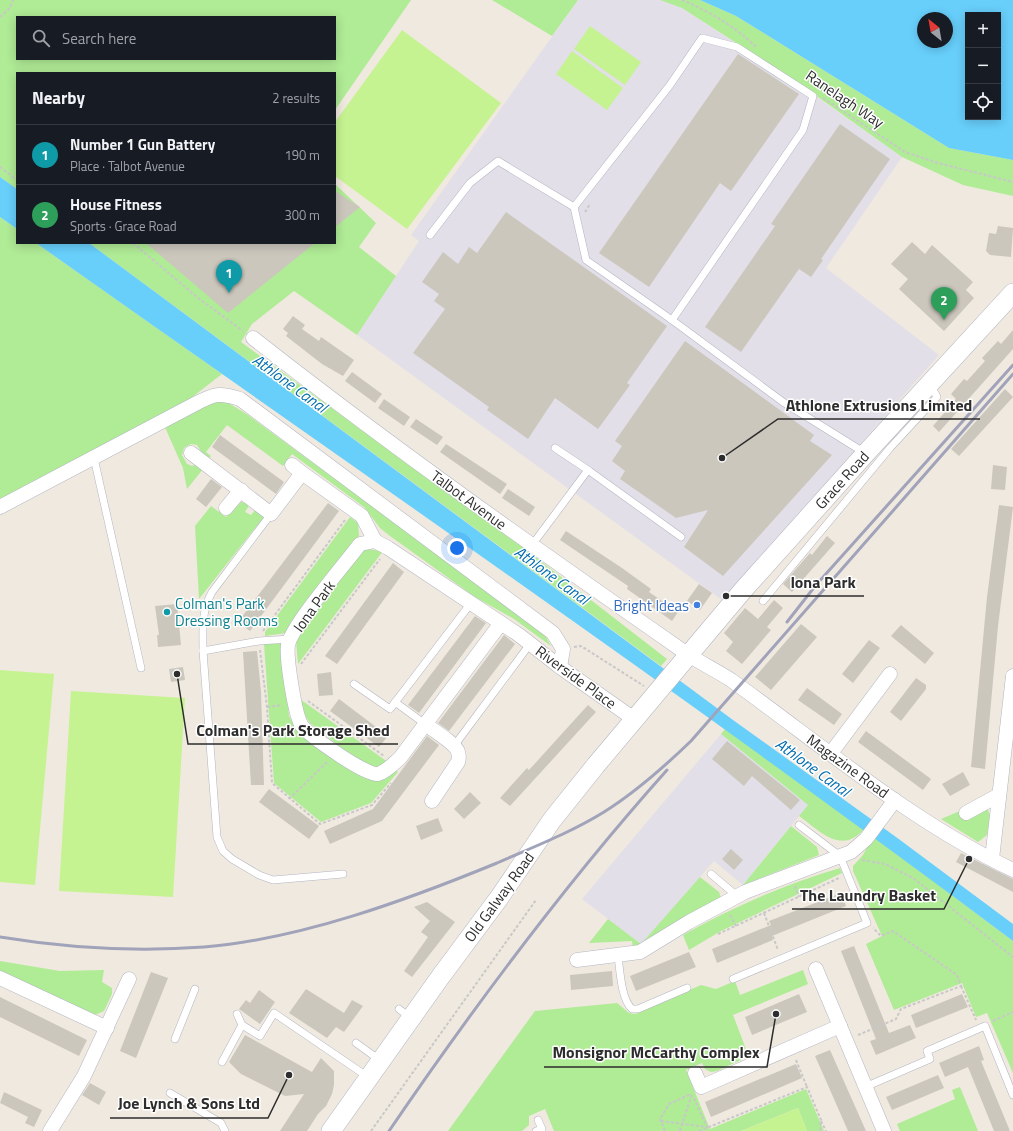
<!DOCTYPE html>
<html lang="en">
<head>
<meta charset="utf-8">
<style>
	:root { --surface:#171b24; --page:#242831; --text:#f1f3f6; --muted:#9ea1a6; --line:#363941; --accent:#0f766e }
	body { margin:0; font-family:"Titillium Web",sans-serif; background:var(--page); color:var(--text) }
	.controls { position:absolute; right:12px; top:12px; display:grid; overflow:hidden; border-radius:0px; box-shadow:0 2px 10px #0003 }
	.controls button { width:36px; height:36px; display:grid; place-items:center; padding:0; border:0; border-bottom:1px solid var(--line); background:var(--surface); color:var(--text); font:20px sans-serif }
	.compass { position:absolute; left:917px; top:12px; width:36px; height:36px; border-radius:50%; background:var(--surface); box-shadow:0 2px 10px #0003; rotate:329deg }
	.you { position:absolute; left:457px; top:548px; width:14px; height:14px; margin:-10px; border:3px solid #fff; border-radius:50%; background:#1a73e8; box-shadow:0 0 0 6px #1a73e833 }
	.badge { display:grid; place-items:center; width:26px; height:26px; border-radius:50%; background:var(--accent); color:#fff; font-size:13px; font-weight:700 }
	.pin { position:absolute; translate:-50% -33px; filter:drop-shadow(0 1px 2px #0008) }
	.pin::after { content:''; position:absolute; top:21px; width:14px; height:12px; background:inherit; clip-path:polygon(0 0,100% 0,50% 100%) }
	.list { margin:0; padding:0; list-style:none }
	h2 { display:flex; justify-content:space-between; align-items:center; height:52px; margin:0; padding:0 16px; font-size:17px }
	h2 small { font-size:13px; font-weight:400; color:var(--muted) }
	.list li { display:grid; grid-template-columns:26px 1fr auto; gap:12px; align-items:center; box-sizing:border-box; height:60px; padding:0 16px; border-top:1px solid var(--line) }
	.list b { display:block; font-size:15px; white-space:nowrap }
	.list p { margin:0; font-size:13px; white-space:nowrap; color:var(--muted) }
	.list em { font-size:13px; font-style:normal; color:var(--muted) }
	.icon { flex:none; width:22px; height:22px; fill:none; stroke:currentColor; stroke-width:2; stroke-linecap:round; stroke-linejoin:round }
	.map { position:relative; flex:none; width:1013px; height:1131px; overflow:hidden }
	.search { position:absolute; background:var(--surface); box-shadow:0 2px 10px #0003; left:16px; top:16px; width:320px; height:44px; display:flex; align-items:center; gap:10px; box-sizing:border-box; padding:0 14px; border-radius:0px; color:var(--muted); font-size:15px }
	.panel { position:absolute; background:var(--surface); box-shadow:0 2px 10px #0003; left:16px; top:72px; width:320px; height:172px; border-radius:0px }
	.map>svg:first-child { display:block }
	.industrial { fill:#e2dfe8 }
	.green { fill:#b0eb96; fill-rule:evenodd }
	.pitch { fill:#c6f391 }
	.water { fill:#68cffb; fill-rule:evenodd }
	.building { fill:#cbc7bd }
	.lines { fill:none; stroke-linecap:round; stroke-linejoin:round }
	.service-casing { stroke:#b3b5c2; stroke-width:8 }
	.minor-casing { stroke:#b3b5c2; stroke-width:15 }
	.secondary-casing { stroke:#b3b5c2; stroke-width:20 }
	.path { stroke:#c8c8c8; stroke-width:2; stroke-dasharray:3 2; stroke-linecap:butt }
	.service { stroke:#fff; stroke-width:7 }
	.minor { stroke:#fff; stroke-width:14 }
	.secondary { stroke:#fff; stroke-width:19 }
	.rail { stroke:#a0a3b9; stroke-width:3 }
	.shop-dot { fill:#3f7fe0; stroke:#fff; stroke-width:1.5 }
	.culture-dot { fill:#0f9aa8; stroke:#fff; stroke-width:1.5 }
	.labels { text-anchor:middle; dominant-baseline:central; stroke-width:3; stroke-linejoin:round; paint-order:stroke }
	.street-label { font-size:15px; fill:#2d2d2d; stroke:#fff }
	.culture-label { font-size:15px; fill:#0d838f; stroke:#fff; text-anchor:start }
	.shop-label { font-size:15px; fill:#366cbe; stroke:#fff; text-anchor:end }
	.water-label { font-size:16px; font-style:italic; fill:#006daf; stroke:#fff }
	.leader { fill:none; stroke:#2d2d2d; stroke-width:1.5 }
	.callout-dot { fill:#2d2d2d; stroke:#fff; stroke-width:1.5 }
	.callout-label { font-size:16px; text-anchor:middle; font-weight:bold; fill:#2d2d2d; stroke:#fff; stroke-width:3; stroke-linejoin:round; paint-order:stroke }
</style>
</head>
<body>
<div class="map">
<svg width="1013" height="1131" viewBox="0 0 1013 1131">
	<rect width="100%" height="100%" fill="#f0e9df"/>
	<g class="industrial">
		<polygon points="578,0 660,0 682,8 794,81 902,157 826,268 939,355 722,600 357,335 419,241 411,235"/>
		<polygon points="721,734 808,805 743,885 714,861 641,944 582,899"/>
	</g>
	<g class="green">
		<path d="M0 0H411L335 110V73H17V189L0 177ZM17 17H335V59H17Z"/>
		<polygon points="492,0 578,0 552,36"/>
		<polygon points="660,0 700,0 736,16 949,148 1013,160 1013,196 963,185 902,157 794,80 682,8"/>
		<polygon points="335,184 376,223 359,247 396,276 357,335 294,291 252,324 241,342 520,545 667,659 661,666 89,243 335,243"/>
		<polygon points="0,217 17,229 17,243 36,243 222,374 191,398 227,402 248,415 543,632 551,646 514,619 475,597 390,536 380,528 364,507 292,454 283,466 227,425 206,452 211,456 207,461 197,445 191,444 184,448 182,455 187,464 192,466 197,464 203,469 187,489 183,468 164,425 0,510"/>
		<polygon points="241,502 250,504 245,512 251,515 256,509 264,517 199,599 195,526 211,506 226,517"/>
		<polygon points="350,517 358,523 359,536 286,633 265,636 265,632"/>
		<polygon points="366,549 383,551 298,664 296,641 316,610 358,555"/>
		<polygon points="282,642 289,716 294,725 360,775 394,770 398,772 371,803 321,822 274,783 264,644"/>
		<polygon points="300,699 389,763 378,768 366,767 310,723 305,716"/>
		<path d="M725 729 864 829C841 856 819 830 799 816L808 805 721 734Z"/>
		<polygon points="987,807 990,816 987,835 978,842 941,819 960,811"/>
		<polygon points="791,826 817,847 819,855 743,885"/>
		<polygon points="873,836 1013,941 1013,1073 987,1013 976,1017 962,983 894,1010 866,944 882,936 853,871 853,866 863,855"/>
		<path d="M840 868 842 873 721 931 689 950 683 935C734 906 784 885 840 868Z"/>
		<polygon points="700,877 719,892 721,898 633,949 632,941 589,943 608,919 641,944"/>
		<polygon points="0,961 60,971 104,970 102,982 112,988 112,994 104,1011 93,1016 0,972"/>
		<polygon points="803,970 808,984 733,1015 746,1049 745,1058 717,1071 711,1072 705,1069 702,1063 686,1070 710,1129 806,1089 824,1131 807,1131 798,1108 741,1131 554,1131 545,1109 529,1116 529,1125 522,1131 448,1131 535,1011 617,1003 629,1013 635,1014 701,985 716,989 735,981 740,995"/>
		<polygon points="960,1087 978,1131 900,1131 897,1124 955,1099 952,1090"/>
	</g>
	<g class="pitch">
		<polygon points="590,26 641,62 625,85 574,49"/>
		<polygon points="402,30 501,103 407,229 335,176 335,122"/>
		<polygon points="572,51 623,88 607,110 556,74"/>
		<polygon points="0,670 54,674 35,885 0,882"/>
		<polygon points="71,691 185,698 173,897 59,891"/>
		<polygon points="798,1108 807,1131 741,1131"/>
	</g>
	<g class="water">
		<path d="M700 0H1013V160L949 148 736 16ZM968 15H998V117H968ZM923 18H947V42H923Z"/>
		<polygon points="0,177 17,189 17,229 0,217"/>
		<path d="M36 243H89L733 720 896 837 1013 924V941C693 701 363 474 36 243Z"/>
	</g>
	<g class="building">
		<polygon points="738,54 799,94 731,191 720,183 649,287 599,253"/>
		<polygon points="840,124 890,159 821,259 823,260 811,277 799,269 741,352 705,327 775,226 771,224"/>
		<polygon points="335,191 360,207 335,227"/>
		<polygon points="506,212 667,326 627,383 630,385 598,429 555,398 528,439 487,410 489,407 413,353 445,309 434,301 439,294 422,282 443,252 458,264 469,247 477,253"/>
		<polygon points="998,226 1013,228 1011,257 990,255 986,251 989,233 996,234"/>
		<polygon points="912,242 925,254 932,245 973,282 966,290 974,298 944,331 899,289 908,279 891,264"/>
		<polygon points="146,243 315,243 228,313"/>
		<polygon points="293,316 305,325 302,329 319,341 321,337 354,360 343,376 322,364 286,336 288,333 283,329"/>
		<polygon points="1013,330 1013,349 939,432 933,426 956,399 951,394 964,379 967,381 985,361 982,358 998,341 1001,344"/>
		<polygon points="685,341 814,435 810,441 832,455 723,576 684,547 708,510 676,518 620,479 625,471 612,461 622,446 615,441"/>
		<polygon points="352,372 382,394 375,403 345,381"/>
		<polygon points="1005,389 1013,397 959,456 951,449"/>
		<polygon points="384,399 410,417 404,426 378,408"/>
		<polygon points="416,419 443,437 437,445 410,427"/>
		<polygon points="220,435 284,482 276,494 212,447"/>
		<polygon points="446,444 507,484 500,494 440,452"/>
		<polygon points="993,465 1007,467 1005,490 991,489"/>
		<polygon points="211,479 222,487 206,507 196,499"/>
		<polygon points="508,489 535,507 529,516 502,498"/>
		<polygon points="328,503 339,511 250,631 238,622"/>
		<polygon points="999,505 1013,507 998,626 985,769 971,767 987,597"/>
		<polygon points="566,531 622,568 651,589 649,592 678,612 672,621 627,589 628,586 560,540"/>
		<polygon points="827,536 835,543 792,592 783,584 810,553 812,555"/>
		<polygon points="393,563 404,572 337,664 325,656"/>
		<polygon points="699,584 712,593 700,610 687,601"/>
		<polygon points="774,600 783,608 767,627 771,630 742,664 726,651 733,642 724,633 745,608 758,619"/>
		<polygon points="177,604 181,645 158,647 157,635 159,635 155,606"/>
		<polygon points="475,616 486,623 419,713 408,705"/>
		<polygon points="801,624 817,637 771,690 755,677"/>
		<polygon points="901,625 934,653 925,664 891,636"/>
		<polygon points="504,635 515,644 449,731 438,723"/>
		<polygon points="869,640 880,648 853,683 842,674"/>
		<polygon points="257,651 261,692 264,785 251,785 243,652"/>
		<polygon points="183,667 185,680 171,682 169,669"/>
		<polygon points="331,672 333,695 319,696 317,674"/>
		<polygon points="916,678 926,685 926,689 901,721 890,712"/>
		<polygon points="807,688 842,714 834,725 798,700"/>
		<polygon points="339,699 388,736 379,747 330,711"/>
		<polygon points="588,705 596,712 510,806 500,798 527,768 529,770"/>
		<polygon points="866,731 931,779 923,790 858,742"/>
		<polygon points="427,736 439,745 382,821 330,844 324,831 373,809"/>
		<polygon points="727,741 800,800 791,810 752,776 744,786 712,759"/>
		<polygon points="963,772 970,785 950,796 942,784"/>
		<polygon points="269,789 319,826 309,839 259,802"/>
		<polygon points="470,792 481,803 464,819 454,809"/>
		<polygon points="438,818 443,831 421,840 416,826"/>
		<polygon points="731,849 743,860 734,870 722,859"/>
		<polygon points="961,853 1013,879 1013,892 956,862"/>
		<polygon points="841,893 846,906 772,936 773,940 717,963 712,949 771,925 769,921"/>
		<polygon points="427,902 455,922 412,977 404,971 428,937 421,932 430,921 414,907"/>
		<polygon points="854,946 889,1033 910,1025 916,1038 876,1055 870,1041 876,1039 841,951"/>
		<polygon points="689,952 696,967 636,991 630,976"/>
		<polygon points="612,971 613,986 571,990 570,975"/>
		<polygon points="151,972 168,978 136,1058 120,1051"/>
		<polygon points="306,989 344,1013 352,1000 363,1006 344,1032 336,1027 327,1038 289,1013"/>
		<polygon points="259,990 275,1002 260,1024 239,1009 246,1000 250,1003"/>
		<polygon points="799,994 807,1012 752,1035 745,1017"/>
		<polygon points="962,994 968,1007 916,1028 911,1015"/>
		<polygon points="0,997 87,1040 79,1056 0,1017"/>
		<polygon points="245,1035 312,1072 321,1058 334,1071 334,1085 332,1094 326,1106 318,1114 307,1131 280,1131 304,1094 285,1096 241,1074 229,1062"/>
		<polygon points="979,1046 984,1060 981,1061 1010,1131 994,1131 968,1067 945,1077 939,1063"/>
		<polygon points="830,1050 866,1131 848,1131 827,1083 815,1056"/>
		<polygon points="796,1064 802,1078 711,1117 705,1102"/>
		<polygon points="938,1075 944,1088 892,1110 886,1097"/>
		<polygon points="90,1083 106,1092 99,1105 82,1095"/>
		<polygon points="4,1092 42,1110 34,1127 25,1123 28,1117 0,1103"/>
	</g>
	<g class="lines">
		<defs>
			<g id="service">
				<polyline points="574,207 670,85 702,38 737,47 813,96 803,130 672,320"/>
				<polyline points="430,235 470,183 498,161 574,207 586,260 672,320 783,402 865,453"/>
				<polyline points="555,448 588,470"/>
				<polyline points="94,458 141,668"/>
				<polyline points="532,545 588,470 681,537"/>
				<polyline points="763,601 890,448 937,397 935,393 929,386"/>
				<polyline points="290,639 259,641 203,651 217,837 223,851 232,859 259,875 273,880 343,874"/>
				<path d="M203 651C203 630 201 611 212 592L271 514"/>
				<polyline points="354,684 390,709 471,603"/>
				<polyline points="395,702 425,724"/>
				<polyline points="454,746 530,644"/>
				<polyline points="711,874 737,896"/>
				<path d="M618 956C620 970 621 999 632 1009H638L687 988"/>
				<polyline points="733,979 867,923 840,856 799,825"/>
				<polyline points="399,1009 411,1018"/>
				<polyline points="237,1014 242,1025 260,1036 274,1013 368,1077"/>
				<polyline points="175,1039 195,989"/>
				<polyline points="356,1043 381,1061"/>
				<polyline points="222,1062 242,1025"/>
				<polyline points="865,1087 930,1059 927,1051 985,1026 1013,1095"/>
				<polyline points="170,1093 221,1123 225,1131"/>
				<polyline points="536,1131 542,1129 538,1120"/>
			</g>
			<g id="minor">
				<path d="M253 338C393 448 538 550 683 651 698 662 716 670 731 680 823 746 910 821 1013 870"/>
				<polyline points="191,453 271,514 302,473 362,516 375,541"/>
				<polyline points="292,465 302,473"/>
				<path d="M0 507 195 404C214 394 219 392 240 399L553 633 563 649 560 667"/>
				<polyline points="226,508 241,490"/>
				<path d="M501 623 400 758C394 763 386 772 378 774 366 776 310 736 302 726 295 716 286 658 288 645 292 625 345 564 360 544L375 541 388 548 519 635 560 667 634 719"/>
				<path d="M425 724C433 730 456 744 458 752 459 755 459 759 458 762L432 801"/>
				<polyline points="831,753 890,674"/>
				<polyline points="966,813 999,795"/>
				<polyline points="992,859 1013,676"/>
				<polyline points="577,960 640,952 689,922 745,892 851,852 866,839 895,800"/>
				<polyline points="816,969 884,1131"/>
				<polyline points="0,978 107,1028"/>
				<polyline points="695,1073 701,1087 840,1026"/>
				<polyline points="50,1131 84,1076 129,979"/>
			</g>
			<polyline id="secondary" points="331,1131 441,976 499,898 552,820 596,765 744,589 866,453 1013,293"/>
		</defs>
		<use href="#service" class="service-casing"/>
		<use href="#minor" class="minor-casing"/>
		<use href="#secondary" class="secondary-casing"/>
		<g class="path">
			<path d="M682 0C709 11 736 27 757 48"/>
			<polyline points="0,17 10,8 13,0"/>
			<polyline points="823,98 905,152 938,163 1013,182"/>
			<polyline points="0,167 17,180"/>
			<polyline points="585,212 590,204"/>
			<polyline points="133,243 197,297 243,331"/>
			<polyline points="263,631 345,520"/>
			<polyline points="574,647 581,646 644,686"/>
			<polyline points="260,650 267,707 272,783 320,824 372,805 391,783"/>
			<polyline points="301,664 380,559"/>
			<polyline points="308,701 384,756"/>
			<polyline points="267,707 282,705"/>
			<polyline points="289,799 327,762"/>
			<polyline points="862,860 885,864 913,878 1013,957"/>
			<polyline points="795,886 799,897"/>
			<polyline points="764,913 778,950"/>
			<polyline points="730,915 736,926"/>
			<polyline points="718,934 839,878"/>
			<polyline points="961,986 976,1020"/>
			<polyline points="993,1021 1013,1012"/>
			<polyline points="858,1035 896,1019 901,1009 961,986 957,975 893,931 881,936 873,928"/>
			<polyline points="796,1060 807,1087"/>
			<polyline points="661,1121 707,1127 694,1098"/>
			<polyline points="821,1121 826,1131"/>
			<polyline points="371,1131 536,900"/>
			<polyline points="665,1131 660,1119 669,1104 691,1094"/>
			<polyline points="680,1131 692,1094"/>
			<polyline points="699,1131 807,1087 821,1120 820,1131"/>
		</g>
		<use href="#service" class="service"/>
		<use href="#minor" class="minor"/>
		<use href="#secondary" class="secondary"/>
		<g class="rail">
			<polyline points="787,622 816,585 1013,365"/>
			<path d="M0 937C67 948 136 952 204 947 301 939 407 900 497 863 533 847 570 833 604 812 636 792 664 767 691 741L1013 374"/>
			<path d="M389 1131C475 1005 566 883 667 770"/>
		</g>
	</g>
	<circle class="shop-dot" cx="697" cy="605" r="4"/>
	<circle class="culture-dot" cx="167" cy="612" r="4"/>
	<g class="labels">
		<g class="street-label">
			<text transform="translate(845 99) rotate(34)">Ranelagh Way</text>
			<text transform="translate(842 480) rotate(-48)">Grace Road</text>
			<text transform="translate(469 500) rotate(36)">Talbot Avenue</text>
			<text transform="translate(314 606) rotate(-54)">Iona Park</text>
			<text transform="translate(576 677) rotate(36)">Riverside Place</text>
			<text transform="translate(848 766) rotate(36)">Magazine Road</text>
			<text transform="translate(499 897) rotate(-54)">Old Galway Road</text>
		</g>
		<g class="culture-label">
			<text x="175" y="603">Colman's Park<tspan x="175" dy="17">Dressing Rooms</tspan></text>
		</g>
		<g class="shop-label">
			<text x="689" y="605">Bright Ideas</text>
		</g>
		<g class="water-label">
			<text transform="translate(290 383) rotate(36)">Athlone Canal</text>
			<text transform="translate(552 575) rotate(36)">Athlone Canal</text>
			<text transform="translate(813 767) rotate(36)">Athlone Canal</text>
		</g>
	</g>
	<path class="leader" d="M722 458L778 419H980M726 596L782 596H864M177 674L188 744H398M969 859L944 909H792M776 1014L767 1067H544M289 1075L268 1118H110"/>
	<g class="callout-dot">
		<circle cx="722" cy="458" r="4"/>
		<circle cx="726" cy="596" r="4"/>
		<circle cx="177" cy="674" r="4"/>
		<circle cx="969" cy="859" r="4"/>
		<circle cx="776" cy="1014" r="4"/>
		<circle cx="289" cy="1075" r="4"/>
	</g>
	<g class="callout-label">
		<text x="879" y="411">Athlone Extrusions Limited</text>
		<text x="823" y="588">Iona Park</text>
		<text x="293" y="736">Colman's Park Storage Shed</text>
		<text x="868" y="901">The Laundry Basket</text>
		<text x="656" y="1058">Monsignor McCarthy Complex</text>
		<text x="189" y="1109">Joe Lynch &amp; Sons Ltd</text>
	</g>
</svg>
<div class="controls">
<button>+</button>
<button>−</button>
<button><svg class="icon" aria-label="locate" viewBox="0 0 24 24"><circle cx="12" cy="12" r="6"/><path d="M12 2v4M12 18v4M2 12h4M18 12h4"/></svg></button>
</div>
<svg class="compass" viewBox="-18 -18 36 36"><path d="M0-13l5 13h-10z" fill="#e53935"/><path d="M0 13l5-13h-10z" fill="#9ea1a6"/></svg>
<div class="you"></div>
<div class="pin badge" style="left:229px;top:293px;background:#0f9aa8">1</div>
<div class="pin badge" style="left:944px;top:320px;background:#2e9e5b">2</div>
<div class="search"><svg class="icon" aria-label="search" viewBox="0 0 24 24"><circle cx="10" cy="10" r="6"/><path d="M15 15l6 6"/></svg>Search here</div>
<section class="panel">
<h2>Nearby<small>2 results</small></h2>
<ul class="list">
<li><span class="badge" style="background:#0f9aa8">1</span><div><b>Number 1 Gun Battery</b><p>Place · Talbot Avenue</p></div><em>190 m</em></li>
<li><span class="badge" style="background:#2e9e5b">2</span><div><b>House Fitness</b><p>Sports · Grace Road</p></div><em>300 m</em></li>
</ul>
</section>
</div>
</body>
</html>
